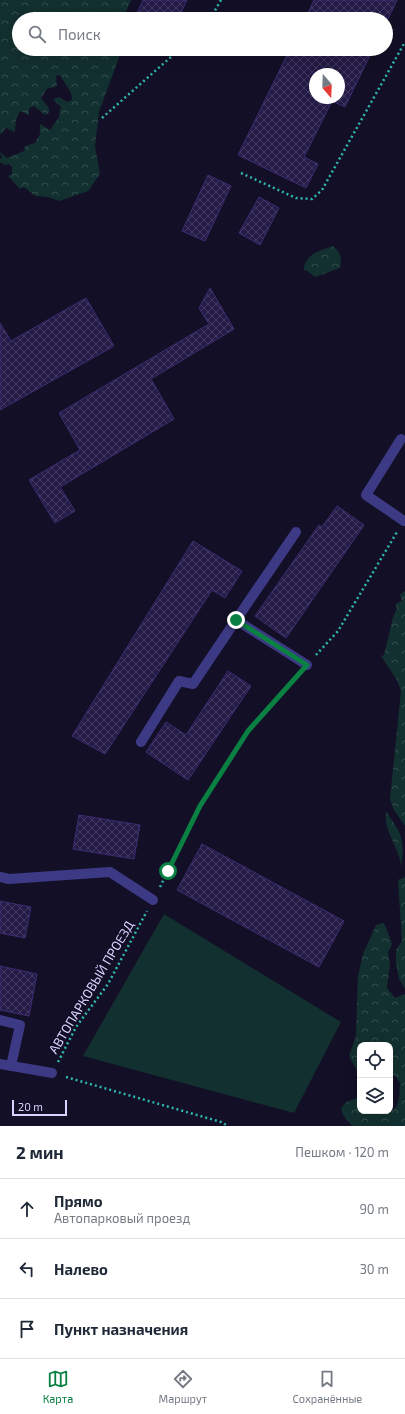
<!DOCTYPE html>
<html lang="ru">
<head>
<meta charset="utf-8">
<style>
	:root { --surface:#fff; --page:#f2f2f3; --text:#1f2937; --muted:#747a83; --line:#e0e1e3; --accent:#0b8043 }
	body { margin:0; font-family:"Exo 2",sans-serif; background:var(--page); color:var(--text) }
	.controls { position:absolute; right:12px; bottom:12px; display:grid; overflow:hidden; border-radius:8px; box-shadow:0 4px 16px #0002 }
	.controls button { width:36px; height:36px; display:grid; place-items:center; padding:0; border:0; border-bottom:1px solid var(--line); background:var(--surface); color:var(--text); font:20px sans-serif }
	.compass { position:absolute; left:309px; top:68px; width:36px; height:36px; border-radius:50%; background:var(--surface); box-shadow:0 4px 16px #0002; rotate:161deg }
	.scale { position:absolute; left:12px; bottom:10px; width:55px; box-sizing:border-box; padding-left:4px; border:2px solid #d9d4ff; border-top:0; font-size:11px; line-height:14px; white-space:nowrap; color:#d9d4ff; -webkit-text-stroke:3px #130f26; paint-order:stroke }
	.stop { position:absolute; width:12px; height:12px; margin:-9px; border:3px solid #0b8043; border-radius:50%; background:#fff }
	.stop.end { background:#0b8043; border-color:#fff; box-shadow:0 1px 4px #0008 }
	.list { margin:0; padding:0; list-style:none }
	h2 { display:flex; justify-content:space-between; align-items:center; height:52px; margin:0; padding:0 16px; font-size:17px }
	h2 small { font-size:13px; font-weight:400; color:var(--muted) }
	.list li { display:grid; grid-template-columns:26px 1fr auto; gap:12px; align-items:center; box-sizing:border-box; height:60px; padding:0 16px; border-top:1px solid var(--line) }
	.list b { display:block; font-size:15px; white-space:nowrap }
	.list p { margin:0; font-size:13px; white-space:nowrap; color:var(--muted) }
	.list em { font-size:13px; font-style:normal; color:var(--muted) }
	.icon { flex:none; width:22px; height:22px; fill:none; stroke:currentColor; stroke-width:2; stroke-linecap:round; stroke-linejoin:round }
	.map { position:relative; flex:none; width:405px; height:1126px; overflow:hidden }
	.search { position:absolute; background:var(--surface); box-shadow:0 4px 16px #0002; left:12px; right:12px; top:12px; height:44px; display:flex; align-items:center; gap:10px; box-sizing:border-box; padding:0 14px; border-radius:22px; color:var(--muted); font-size:15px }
	.sheet { height:232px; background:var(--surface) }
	nav { display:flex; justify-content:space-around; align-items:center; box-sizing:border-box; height:56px; border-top:1px solid var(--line); background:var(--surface); font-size:11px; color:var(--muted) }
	nav a { display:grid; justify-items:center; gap:2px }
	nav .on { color:var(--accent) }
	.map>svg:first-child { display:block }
	.green { fill:#12302f }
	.forest { fill:url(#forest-crowns) }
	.building { fill:url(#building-cross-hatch); stroke:#3b2d73; fill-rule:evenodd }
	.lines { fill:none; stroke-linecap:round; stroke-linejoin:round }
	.path { stroke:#2fb8b0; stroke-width:2.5; stroke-dasharray:2 3; stroke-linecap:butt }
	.minor { stroke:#3d3a85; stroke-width:10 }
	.route { stroke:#0b8043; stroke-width:5 }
	.labels { text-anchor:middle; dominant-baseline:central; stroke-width:4; stroke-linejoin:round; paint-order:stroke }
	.street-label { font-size:13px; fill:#d9d4ff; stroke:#130f26 }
</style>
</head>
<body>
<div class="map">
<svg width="405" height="1126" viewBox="0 0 405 1126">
	<defs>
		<pattern id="forest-crowns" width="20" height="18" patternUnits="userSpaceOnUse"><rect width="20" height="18" fill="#12302f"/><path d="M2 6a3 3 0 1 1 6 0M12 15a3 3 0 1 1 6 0" fill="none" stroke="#344d4e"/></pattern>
		<pattern id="building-cross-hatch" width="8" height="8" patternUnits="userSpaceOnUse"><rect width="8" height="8" fill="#241b47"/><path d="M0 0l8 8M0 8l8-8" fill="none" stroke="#433b63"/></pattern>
	</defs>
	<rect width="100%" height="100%" fill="#130f26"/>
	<polygon class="green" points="164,914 341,1022 294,1113 83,1056"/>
	<g class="forest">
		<polygon points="0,0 131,0 126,12 126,19 19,19 19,49 125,49 121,52 99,112 95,146 100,174 88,191 59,201 48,197 35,196 24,187 20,189 8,176 12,174 12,167 9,164 5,165 0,162 0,159 2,158 0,152 7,158 24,151 25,146 35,143 40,134 40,124 50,130 59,117 60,109 62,108 53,99 59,97 67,102 72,100 71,93 60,75 56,76 57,86 47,89 41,98 49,108 49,113 45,115 34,106 29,108 29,115 20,111 16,120 15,132 6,128 0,135"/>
		<path d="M333 246C341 253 342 258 340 268L315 277 306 270 304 271C304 254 319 251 333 246Z"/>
		<polygon points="405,591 405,826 394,810 390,799 401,691 397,680 381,656 384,655 393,617 397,608 395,604 402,601 400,595"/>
		<path d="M386 812C402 833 405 840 401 867 400 848 383 831 386 812Z"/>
		<polygon points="405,877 405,989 399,979 396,963 396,950 402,941 398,880"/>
		<path d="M383 923 385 925 392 944 388 953 390 965 387 988 395 998 405 994V1126H352L343 1115 341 1108 346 1102 360 1097V1111H390C401 1108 399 1092 400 1083L396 1077 390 1073V1045H360V1076L349 1056 356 1036 358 976 363 954 376 925Z"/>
	</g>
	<g class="building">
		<polygon points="143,0 187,0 178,19 134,19"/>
		<polygon points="314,0 397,0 388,19 305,19"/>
		<path d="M290 49H373L345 107 332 101 304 157 318 164 306 188 238 155ZM315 74H339V98H315Z"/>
		<polygon points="208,175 231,186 205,241 182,231"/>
		<polygon points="259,197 279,208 260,245 239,233"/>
		<polygon points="210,288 234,329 151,379 174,419 60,487 75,511 55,523 29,480 80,450 59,413 209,324 199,308"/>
		<polygon points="86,298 114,346 0,410 0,323 11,341"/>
		<polygon points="337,506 364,525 286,638 255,616 319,525 322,527"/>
		<polygon points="193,541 242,571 225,598 212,590 105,754 72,736"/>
		<polygon points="228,671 251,686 188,780 146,752 166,722 186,735"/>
		<polygon points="79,815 140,825 134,859 73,849"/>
		<polygon points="202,844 344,921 319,967 177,890"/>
		<polygon points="0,901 31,907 25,938 0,933"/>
		<polygon points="0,966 37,974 29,1016 0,1010"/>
	</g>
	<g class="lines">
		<g class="path">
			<polyline points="210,19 221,0"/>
			<polyline points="102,118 180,49"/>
			<polyline points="241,173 296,198 312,199 322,190 405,42"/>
			<polyline points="316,655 338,631 397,532"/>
			<polyline points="160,887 200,806 248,731 298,675"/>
			<polyline points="58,1062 76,1027 108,984 147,911"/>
			<polyline points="66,1077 221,1122 228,1126"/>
		</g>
		<g class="minor">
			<polyline points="401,439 366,495 404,521"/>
			<polyline points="236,620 296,532"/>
			<polyline points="141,742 179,681 193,684 236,620 307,665"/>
			<polyline points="0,877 9,879 110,872 153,900"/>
			<polyline points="0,1020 20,1025 11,1066"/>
			<polyline points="0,1064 52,1073"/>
		</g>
	</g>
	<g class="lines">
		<polyline class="route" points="168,871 200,806 248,731 307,665 236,620"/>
	</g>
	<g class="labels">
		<g class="street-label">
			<text transform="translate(91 987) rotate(-59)">АВТОПАРКОВЫЙ ПРОЕЗД</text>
		</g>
	</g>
</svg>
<div class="controls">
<button><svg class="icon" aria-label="locate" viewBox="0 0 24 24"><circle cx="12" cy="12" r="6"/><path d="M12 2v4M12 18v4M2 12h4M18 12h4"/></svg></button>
<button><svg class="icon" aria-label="layers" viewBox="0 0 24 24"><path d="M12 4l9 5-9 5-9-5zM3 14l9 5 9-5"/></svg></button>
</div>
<svg class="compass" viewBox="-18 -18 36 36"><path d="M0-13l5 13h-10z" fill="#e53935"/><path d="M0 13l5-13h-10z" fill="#747a83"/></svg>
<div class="scale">20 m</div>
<div class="stop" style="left:168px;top:871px"></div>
<div class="stop end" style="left:236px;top:620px"></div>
<div class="search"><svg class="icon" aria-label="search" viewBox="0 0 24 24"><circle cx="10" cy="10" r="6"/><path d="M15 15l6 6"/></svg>Поиск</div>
</div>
<section class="sheet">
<h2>2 мин<small>Пешком · 120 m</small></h2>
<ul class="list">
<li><svg class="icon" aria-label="ahead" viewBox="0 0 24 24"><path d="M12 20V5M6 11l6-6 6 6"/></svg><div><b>Прямо</b><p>Автопарковый проезд</p></div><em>90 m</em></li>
<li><svg class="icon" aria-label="left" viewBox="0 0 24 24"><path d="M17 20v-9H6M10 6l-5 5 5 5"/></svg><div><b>Налево</b></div><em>30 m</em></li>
<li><svg class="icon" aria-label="arrive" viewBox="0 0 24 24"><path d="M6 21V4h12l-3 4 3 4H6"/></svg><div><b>Пункт назначения</b></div></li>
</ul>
</section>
<nav>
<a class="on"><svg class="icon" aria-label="map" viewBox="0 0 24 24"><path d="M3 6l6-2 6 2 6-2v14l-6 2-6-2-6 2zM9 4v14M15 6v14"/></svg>Карта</a>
<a><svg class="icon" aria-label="directions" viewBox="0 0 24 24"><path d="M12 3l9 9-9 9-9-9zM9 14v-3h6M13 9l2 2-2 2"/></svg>Маршрут</a>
<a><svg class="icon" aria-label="saved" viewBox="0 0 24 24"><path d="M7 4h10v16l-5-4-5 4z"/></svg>Сохранённые</a>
</nav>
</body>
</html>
